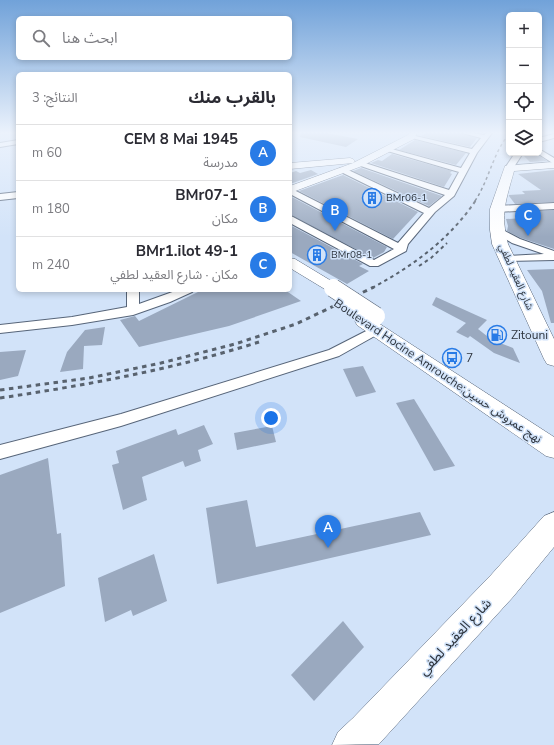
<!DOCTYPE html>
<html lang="ar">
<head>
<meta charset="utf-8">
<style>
	:root { --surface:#fff; --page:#f7f7f7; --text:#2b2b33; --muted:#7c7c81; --line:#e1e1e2; --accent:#287be6 }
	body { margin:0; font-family:"Nunito Sans","Noto Sans Arabic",sans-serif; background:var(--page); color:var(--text); direction:rtl }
	.controls { position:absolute; right:12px; top:12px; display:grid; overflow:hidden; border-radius:6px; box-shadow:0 2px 6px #0003 }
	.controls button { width:36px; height:36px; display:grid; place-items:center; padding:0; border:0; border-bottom:1px solid var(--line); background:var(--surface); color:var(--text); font:20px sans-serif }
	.you { position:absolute; left:271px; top:418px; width:14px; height:14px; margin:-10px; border:3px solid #fff; border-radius:50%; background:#1a73e8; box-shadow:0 0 0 6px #1a73e833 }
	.badge { display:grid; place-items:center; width:26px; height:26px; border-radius:50%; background:var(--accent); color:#fff; font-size:13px; font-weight:700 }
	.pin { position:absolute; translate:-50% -33px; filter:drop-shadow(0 1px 2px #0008) }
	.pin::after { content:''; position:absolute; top:21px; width:14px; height:12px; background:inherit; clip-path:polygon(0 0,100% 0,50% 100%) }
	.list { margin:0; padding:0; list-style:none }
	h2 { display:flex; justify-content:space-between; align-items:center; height:52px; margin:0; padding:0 16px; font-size:17px }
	h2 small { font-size:13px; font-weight:400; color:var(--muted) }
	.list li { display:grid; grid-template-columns:26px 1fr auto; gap:12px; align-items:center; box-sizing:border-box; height:56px; padding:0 16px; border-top:1px solid var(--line) }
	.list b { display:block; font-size:15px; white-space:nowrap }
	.list p { margin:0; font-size:13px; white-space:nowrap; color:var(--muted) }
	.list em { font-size:13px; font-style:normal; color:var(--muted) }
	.icon { flex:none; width:22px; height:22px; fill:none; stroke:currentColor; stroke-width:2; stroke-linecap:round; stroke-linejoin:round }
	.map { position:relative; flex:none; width:554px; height:745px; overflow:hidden; direction:ltr }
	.search { position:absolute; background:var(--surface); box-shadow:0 2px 6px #0003; left:16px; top:16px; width:276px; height:44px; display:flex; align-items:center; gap:10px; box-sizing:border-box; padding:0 14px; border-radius:6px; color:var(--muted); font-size:15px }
	.panel { position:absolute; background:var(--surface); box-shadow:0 2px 6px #0003; left:16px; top:72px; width:276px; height:220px; border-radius:6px; direction:rtl }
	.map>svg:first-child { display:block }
	.building { fill:#9aa9bf }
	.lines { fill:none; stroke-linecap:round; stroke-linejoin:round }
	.minor-casing { stroke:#576579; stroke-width:2 }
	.tertiary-casing { stroke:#576579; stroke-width:1 }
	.secondary-casing { stroke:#576579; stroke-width:1 }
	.primary-casing { stroke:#576579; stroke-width:1 }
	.minor { fill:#fff; fill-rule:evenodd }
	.tertiary { fill:#fff; fill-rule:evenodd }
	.secondary { fill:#fff; fill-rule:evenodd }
	.primary { fill:#fff; fill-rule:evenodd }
	.rail-far2 { stroke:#58626e; stroke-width:1.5; stroke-dasharray:3 3; stroke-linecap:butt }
	.rail-far1 { stroke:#58626e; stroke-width:2; stroke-dasharray:3.5 3.5; stroke-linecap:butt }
	.rail { stroke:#58626e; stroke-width:3; stroke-dasharray:4.5 4.5; stroke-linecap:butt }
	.secondary-bridge-casing { stroke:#576579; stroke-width:19; stroke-linecap:butt }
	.secondary-bridge { stroke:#fff; stroke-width:18 }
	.labels { text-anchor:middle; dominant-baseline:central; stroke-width:3; stroke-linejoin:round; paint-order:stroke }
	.far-poi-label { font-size:10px; fill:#2e353e; stroke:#d2e3f9; text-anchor:start }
	.far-street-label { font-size:10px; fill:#2e353e; stroke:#d2e3f9 }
	.poi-label { font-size:12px; fill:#2e353e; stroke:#d2e3f9; text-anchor:start }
	.street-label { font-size:12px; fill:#2e353e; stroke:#d2e3f9 }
	.near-street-label { font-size:14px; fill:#2e353e; stroke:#d2e3f9 }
</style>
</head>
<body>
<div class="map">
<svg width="554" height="745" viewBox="0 0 554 745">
	<rect width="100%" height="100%" fill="#d2e3f9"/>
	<g class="building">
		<polygon points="301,133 327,133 358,139 346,147 300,137"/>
		<polygon points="426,133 461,133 462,134 477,138 470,147 421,136"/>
		<polygon points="415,140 466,153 456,165 399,150"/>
		<polygon points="527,153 536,153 547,161 530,162 524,156 530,155"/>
		<polygon points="392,154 452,171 450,173 452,174 444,187 371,163 378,160 382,161"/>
		<polygon points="361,168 442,196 429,206 353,171"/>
		<polygon points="311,170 318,174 290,184 290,173 296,171 300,173"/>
		<polygon points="554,170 554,202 515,204 509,196 509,195 525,194 522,191 541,190 518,174"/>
		<polygon points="343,175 418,212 393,239 299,191"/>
		<polygon points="290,196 387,247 384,252 373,258 290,215"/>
		<polygon points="554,210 554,249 521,238 507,231 508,226 506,219 525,218 523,216 526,216 523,212"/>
		<polygon points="290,225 363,264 359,266 369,271 347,284 290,252"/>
		<polygon points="554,269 554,323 551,323 542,291 527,270"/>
		<polygon points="202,290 285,290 301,301 229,326 139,347 120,320 135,316 139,321"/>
		<polygon points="436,297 487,320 478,329 492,340 513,348 520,363 494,353 470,336 468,338 456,332 466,323 432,305"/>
		<polygon points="105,327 102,345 84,346 83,369 60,372 67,352 85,330"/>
		<polygon points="26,350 18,376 0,380 0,352"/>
		<polygon points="363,366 376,392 356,397 343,369"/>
		<polygon points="414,399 455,466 434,471 396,403"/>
		<polygon points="204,425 213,444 198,450 201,461 185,467 183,461 142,477 147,500 123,510 112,465 119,463 116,451 176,429 178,435"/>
		<polygon points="272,426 276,442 237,450 234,433"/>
		<polygon points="48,458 57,534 61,533 65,586 0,613 0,475"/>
		<polygon points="247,500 256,547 420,512 431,535 217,584 206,508"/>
		<polygon points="154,554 167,601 133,616 131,610 105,622 98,578"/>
		<polygon points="343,621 364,647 314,701 291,675"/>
	</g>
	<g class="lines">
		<defs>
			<g id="minor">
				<polygon points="462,133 473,133 484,135 486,133 492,133 477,153 454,196 435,212 408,244 406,251 378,266 370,266 290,223 290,216 293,217 374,260 394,249 290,194 290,188 398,243 424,213 337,170 341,168 344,168 429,208 445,195 355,164 359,162 362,162 449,190 459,172 384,150 388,148 461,168 470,153 408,137 411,135 472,149 481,138"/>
				<polygon points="554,134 554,138 539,142 539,138"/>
				<polygon points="18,140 18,144 0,147 0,143"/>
				<polygon points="539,149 554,158 554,164 537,153 539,153"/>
				<polygon points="515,153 523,153 512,170 506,170 505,168"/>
				<polygon points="18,192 18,198 0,200 0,194"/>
				<polygon points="554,203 554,209 497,212 492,209 497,206"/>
				<polygon points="497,227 520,239 554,251 554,260 504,261 503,259 508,256 544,254 512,243 494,232 492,230 494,228"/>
				<polygon points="127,290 139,290 139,304 178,290 194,290 192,292 170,302 133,315 72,325 0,333 0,325 72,317 127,307"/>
				<polygon points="376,326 380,327 382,330 380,333 339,356 121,426 0,459 0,445 121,414 329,350"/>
			</g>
			<polygon id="tertiary" points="409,133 417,133 414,139 362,166 290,193 290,186 353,163 290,169 290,163 350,158 353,159 355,161 353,163 408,135"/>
			<g id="secondary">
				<polygon points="290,258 295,259 338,285 341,288 338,291 333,293 328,291 290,268"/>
				<polygon points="363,316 369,317 554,437 554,458 546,456 357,325 355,321 357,317"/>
			</g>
			<g id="primary">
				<path d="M554 162V168L514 171C506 200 500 214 508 244L554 339V366L547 364 544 359 492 244 490 230V209L505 166Z"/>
				<polygon points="554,512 554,547 513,597 379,744 332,745 338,732 353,718 491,575 544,516"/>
			</g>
		</defs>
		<use href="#minor" class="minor-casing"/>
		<use href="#tertiary" class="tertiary-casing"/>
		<use href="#secondary" class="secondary-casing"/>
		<use href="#primary" class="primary-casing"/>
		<use href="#minor" class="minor"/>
		<use href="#tertiary" class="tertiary"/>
		<use href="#secondary" class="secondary"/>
		<use href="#primary" class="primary"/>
		<path class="rail-far2" d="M475 201C489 180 493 153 509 134"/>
		<g class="rail-far1">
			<polyline points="419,266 431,258 447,243"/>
			<path d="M372 288C413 266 450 239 476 200"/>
		</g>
		<g class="rail">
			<polyline points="0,390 89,378 161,363 235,344 296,324 374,287"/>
			<path d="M0 398C88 385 174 369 259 342"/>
		</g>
		<defs>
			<polyline id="secondary-bridge" points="333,288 376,316"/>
		</defs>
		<use href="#secondary-bridge" class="secondary-bridge-casing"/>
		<use href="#secondary-bridge" class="secondary-bridge"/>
	</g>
	<linearGradient id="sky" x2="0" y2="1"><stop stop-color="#71a2d9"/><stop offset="0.56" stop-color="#ebf2fc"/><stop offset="1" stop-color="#ebf2fc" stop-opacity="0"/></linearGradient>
	<rect width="554" height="237" fill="url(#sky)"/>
	<defs>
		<symbol id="building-ring" viewBox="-11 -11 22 22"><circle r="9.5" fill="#d2e3f9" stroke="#287be6" stroke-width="1.5"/><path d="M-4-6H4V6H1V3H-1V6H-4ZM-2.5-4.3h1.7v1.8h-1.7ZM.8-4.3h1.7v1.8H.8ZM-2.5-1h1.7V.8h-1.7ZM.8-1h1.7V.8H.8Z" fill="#287be6"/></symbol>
		<symbol id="fuel-ring" viewBox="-11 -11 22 22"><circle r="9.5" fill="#d2e3f9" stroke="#287be6" stroke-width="1.5"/><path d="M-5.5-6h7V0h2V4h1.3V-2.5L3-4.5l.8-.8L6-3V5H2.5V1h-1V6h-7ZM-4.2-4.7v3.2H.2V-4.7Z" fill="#287be6"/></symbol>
		<symbol id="bus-ring" viewBox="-11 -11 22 22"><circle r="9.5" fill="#d2e3f9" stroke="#287be6" stroke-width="1.5"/><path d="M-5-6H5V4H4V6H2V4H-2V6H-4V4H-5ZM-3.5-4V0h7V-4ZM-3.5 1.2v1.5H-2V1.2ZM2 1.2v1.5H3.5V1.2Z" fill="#287be6"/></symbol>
	</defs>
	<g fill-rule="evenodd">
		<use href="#building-ring" x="361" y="187" width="22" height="22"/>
		<use href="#building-ring" x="306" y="244" width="22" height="22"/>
		<use href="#fuel-ring" x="486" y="324" width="22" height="22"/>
		<use href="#bus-ring" x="441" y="347" width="22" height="22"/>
	</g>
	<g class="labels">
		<g class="far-poi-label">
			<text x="386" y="198">BMr06-1</text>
			<text x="331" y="255">BMr08-1</text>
		</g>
		<g class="far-street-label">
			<text transform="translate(516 277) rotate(66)">شارع العقيد لطفي</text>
		</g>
		<g class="poi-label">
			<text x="511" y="335">Zitouni</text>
			<text x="466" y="358">7</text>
		</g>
		<g class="street-label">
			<text transform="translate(438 371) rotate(34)">Boulevard Hocine Amrouche;نهج عمروش حسين</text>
		</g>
		<g class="near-street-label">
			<text transform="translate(455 637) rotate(-47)">شارع العقيد لطفي</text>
		</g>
	</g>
</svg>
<div class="controls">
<button>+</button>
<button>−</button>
<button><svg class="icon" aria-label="locate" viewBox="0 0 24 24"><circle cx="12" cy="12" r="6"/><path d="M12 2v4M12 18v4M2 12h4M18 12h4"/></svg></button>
<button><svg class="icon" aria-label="layers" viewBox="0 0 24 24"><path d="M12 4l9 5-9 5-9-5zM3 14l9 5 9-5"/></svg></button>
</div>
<div class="you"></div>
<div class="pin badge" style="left:328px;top:548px">A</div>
<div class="pin badge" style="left:335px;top:231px">B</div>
<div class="pin badge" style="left:528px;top:236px">C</div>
<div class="search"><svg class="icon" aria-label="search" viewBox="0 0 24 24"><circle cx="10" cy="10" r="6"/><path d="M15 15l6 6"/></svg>ابحث هنا</div>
<section class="panel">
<h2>بالقرب منك<small>النتائج: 3</small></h2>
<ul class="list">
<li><span class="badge">A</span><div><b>CEM 8 Mai 1945</b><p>مدرسة</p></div><em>60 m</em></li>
<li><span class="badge">B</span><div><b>BMr07-1</b><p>مكان</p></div><em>180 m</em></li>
<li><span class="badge">C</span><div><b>BMr1.ilot 49-1</b><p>مكان · شارع العقيد لطفي</p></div><em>240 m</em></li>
</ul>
</section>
</div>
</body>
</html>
